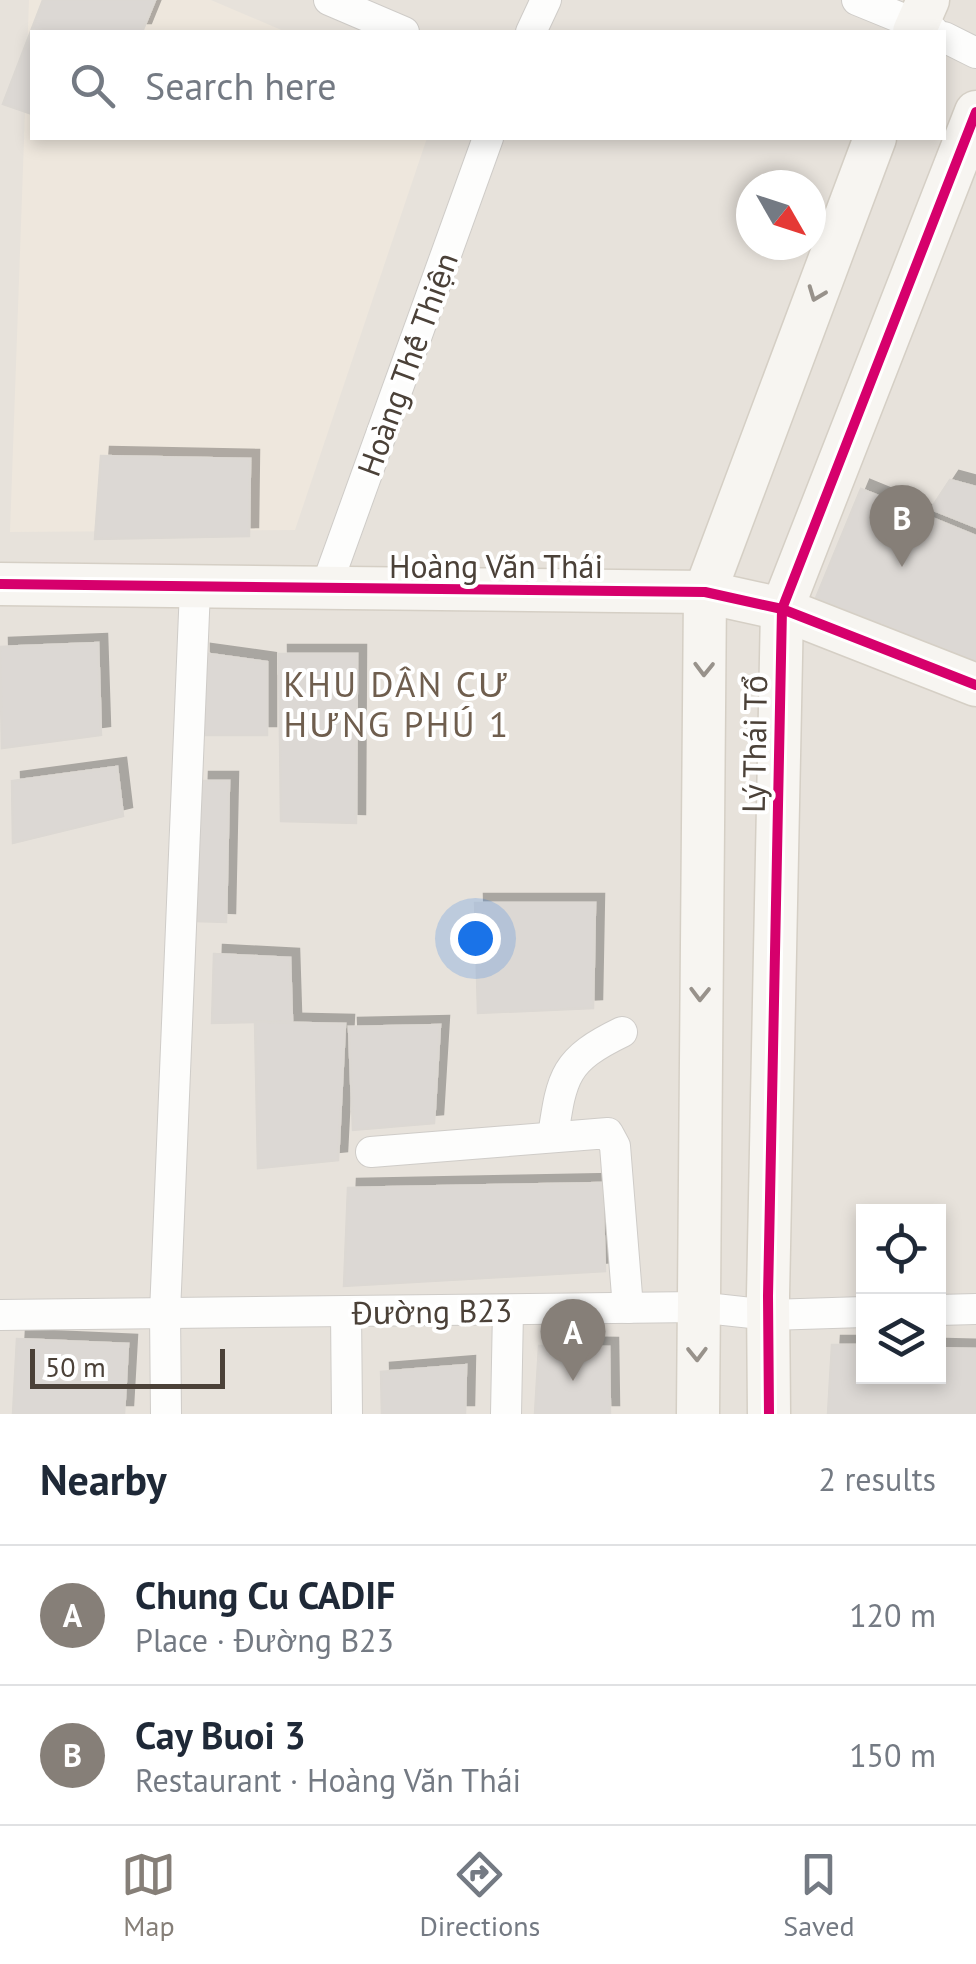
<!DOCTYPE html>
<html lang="en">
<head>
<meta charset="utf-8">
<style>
	:root { --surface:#fff; --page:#f2f2f3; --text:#1f2937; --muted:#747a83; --line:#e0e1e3; --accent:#867f78 }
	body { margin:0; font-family:"PT Sans",sans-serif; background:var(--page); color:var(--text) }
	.controls { position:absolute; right:30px; bottom:30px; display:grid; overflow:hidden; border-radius:0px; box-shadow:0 5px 15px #0003 }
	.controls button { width:90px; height:90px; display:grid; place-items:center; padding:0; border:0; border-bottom:2px solid var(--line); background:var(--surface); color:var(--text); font:50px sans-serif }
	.compass { position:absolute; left:736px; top:170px; width:90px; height:90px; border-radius:50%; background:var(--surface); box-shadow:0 5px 15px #0003; rotate:129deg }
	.scale { position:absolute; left:30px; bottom:25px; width:195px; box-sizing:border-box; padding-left:10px; border:5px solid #4b4138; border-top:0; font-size:28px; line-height:35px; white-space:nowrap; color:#4b4138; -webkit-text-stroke:8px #fff; paint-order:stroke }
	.you { position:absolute; left:475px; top:938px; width:35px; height:35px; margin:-25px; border:8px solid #fff; border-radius:50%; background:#1a73e8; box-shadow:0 0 0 15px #1a73e833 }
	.badge { display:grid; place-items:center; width:65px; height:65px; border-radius:50%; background:var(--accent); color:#fff; font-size:32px; font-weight:700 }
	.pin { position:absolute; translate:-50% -82px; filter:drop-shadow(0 2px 5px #0008) }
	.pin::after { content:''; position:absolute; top:52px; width:35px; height:30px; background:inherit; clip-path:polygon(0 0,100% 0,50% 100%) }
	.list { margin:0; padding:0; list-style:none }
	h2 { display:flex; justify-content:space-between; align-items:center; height:130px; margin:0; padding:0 40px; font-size:42px }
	h2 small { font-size:32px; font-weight:400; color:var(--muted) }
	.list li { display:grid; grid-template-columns:65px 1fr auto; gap:30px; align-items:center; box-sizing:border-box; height:140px; padding:0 40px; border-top:2px solid var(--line) }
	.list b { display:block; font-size:38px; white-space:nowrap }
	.list p { margin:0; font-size:32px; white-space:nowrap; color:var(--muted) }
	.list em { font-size:32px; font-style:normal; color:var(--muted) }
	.icon { flex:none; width:55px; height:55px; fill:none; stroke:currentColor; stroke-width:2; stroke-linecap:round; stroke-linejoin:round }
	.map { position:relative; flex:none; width:976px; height:1414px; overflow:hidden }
	.search { position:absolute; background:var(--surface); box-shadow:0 5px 15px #0003; left:30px; right:30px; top:30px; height:110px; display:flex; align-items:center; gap:25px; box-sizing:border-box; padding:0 35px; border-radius:0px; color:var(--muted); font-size:38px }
	.sheet { height:410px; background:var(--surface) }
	nav { display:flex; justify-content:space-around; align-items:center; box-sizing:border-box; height:140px; border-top:2px solid var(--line); background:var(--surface); font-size:28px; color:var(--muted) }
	nav a { display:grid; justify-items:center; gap:5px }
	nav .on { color:var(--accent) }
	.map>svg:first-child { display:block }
	.residential { fill:#e7e2db; fill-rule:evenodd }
	.education { fill:#eee7dd }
	.building { fill:#dcd8d4; stroke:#dcd8d3; stroke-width:2.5; filter:url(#shadow) }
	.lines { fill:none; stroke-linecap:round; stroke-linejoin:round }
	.street-casing { stroke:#cfccc8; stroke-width:32 }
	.secondary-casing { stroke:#d5cfc5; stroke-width:45 }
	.street { stroke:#fdfdfc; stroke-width:30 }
	.secondary { stroke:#f7f5f1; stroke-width:42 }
	.cycleway-casing { stroke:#fff; stroke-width:16 }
	.cycleway { stroke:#d6006c; stroke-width:10 }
	.oneway { stroke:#98928b }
	.labels { text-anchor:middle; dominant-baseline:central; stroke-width:8; stroke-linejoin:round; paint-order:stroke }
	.street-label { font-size:32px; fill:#4b4138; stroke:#fff }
	.neighbourhood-label { font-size:35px; letter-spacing:2.5px; fill:#6f5e4e; stroke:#fff }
</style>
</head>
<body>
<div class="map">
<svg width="976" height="1414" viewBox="0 0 976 1414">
	<defs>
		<filter id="shadow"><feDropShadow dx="9" dy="-9" stdDeviation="0" flood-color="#0004"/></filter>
	</defs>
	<rect width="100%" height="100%" fill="#f3f1ee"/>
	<path class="residential" d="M0 0H976V1414H0ZM32 32H944V138H32ZM751 185H811V245H751ZM864 1212H938V1376H864Z"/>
	<polygon class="education" points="29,0 211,0 286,32 32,32 32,138 427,138 295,530 10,532"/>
	<g class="building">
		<polygon points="43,0 155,0 142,32 32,32 32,114 3,104"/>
		<polygon points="101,456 250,459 249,536 95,539"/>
		<polygon points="950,480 976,487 976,527 931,509"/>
		<polygon points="861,489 976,536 976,663 816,598"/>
		<polygon points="98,643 101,735 2,748 0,647"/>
		<polygon points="202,653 267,662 267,735 202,735"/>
		<polygon points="279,654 357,654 356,823 281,821"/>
		<polygon points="117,767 123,816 13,843 12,781"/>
		<polygon points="200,781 229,781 226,922 196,921"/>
		<polygon points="475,903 595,903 593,1008 478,1013"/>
		<polygon points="214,954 290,958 292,1021 212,1023"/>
		<polygon points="255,1022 345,1024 338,1160 258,1168"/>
		<polygon points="440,1025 434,1123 353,1130 349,1027"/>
		<polygon points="602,1183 605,1271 344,1286 348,1188"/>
		<polygon points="17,1339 128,1344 124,1414 13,1414"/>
		<polygon points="832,1345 864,1345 864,1376 938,1376 938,1348 976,1349 976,1414 828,1414"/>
		<polygon points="539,1346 609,1347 610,1414 535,1414"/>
		<polygon points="466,1365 465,1414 382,1414 381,1372"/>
	</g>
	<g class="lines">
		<defs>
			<g id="street">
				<polyline points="329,0 404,32"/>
				<polyline points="857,0 933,31"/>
				<polyline points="531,32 546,0"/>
				<polyline points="944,37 976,53"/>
				<polyline points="325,590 488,138"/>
				<path d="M553 1136C562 1076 564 1060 622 1032"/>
				<polyline points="371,1152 608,1133 615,1146 628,1308"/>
				<polyline points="938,1310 976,1309"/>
				<polyline points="346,1312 347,1414"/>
				<polyline points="0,1315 697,1307 769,1315 864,1312"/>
				<polyline points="166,1414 165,1313 195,589"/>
				<polyline points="506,1414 508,1310"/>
			</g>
			<g id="secondary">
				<polyline points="914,32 928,0"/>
				<polyline points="0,584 705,592 782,609 976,685"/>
				<polyline points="698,1414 705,592 875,138"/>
				<polyline points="769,1414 768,1296 782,609 976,112"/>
			</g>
		</defs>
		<use href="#street" class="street-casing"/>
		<use href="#secondary" class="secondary-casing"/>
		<use href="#street" class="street"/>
		<use href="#secondary" class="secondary"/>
		<defs>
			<g id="cycleway">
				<polyline points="0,584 705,592 782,609 976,685"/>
				<polyline points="769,1414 768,1296 782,609 976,112"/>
			</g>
		</defs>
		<use href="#cycleway" class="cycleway-casing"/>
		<use href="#cycleway" class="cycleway"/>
	</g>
	<defs><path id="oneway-chevron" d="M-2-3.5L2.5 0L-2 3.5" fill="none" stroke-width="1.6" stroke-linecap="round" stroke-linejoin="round" transform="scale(2.5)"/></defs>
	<g class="oneway">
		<use href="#oneway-chevron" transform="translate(816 294) rotate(111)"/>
		<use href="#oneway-chevron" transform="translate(704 669) rotate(91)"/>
		<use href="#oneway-chevron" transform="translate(700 994) rotate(91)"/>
		<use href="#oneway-chevron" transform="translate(697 1354) rotate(89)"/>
	</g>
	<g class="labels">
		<g class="street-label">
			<text transform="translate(407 364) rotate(-70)">Hoàng Thế Thiện</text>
			<text x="496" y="566">Hoàng Văn Thái</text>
			<text transform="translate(754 744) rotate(-89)">Lý Thái Tổ</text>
			<text transform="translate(432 1311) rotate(-1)">Đường B23</text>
		</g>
		<g class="neighbourhood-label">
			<text x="397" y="684">KHU DÂN CƯ<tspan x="397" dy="40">HƯNG PHÚ 1</tspan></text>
		</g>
	</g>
</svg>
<div class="controls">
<button><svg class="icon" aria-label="locate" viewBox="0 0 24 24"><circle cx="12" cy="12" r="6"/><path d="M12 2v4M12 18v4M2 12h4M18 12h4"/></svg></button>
<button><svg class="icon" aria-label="layers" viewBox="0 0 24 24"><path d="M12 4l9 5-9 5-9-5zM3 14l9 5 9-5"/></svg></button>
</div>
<svg class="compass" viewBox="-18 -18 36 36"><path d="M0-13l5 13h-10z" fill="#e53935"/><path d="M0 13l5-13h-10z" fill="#747a83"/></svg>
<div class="scale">50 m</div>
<div class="you"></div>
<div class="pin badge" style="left:573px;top:1381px">A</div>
<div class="pin badge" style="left:902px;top:567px">B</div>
<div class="search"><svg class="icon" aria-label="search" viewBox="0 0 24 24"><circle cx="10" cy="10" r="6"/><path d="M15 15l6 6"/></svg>Search here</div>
</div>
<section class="sheet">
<h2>Nearby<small>2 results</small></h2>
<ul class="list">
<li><span class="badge">A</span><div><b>Chung Cu CADIF</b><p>Place · Đường B23</p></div><em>120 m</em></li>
<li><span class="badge">B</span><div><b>Cay Buoi 3</b><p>Restaurant · Hoàng Văn Thái</p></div><em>150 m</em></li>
</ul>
</section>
<nav>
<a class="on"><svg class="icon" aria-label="map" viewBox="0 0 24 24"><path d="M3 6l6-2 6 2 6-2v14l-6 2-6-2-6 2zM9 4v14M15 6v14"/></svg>Map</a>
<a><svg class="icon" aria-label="directions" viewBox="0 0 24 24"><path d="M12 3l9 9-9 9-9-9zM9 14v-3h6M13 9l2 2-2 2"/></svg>Directions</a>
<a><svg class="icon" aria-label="saved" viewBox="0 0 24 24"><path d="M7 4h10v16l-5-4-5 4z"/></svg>Saved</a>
</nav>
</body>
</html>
